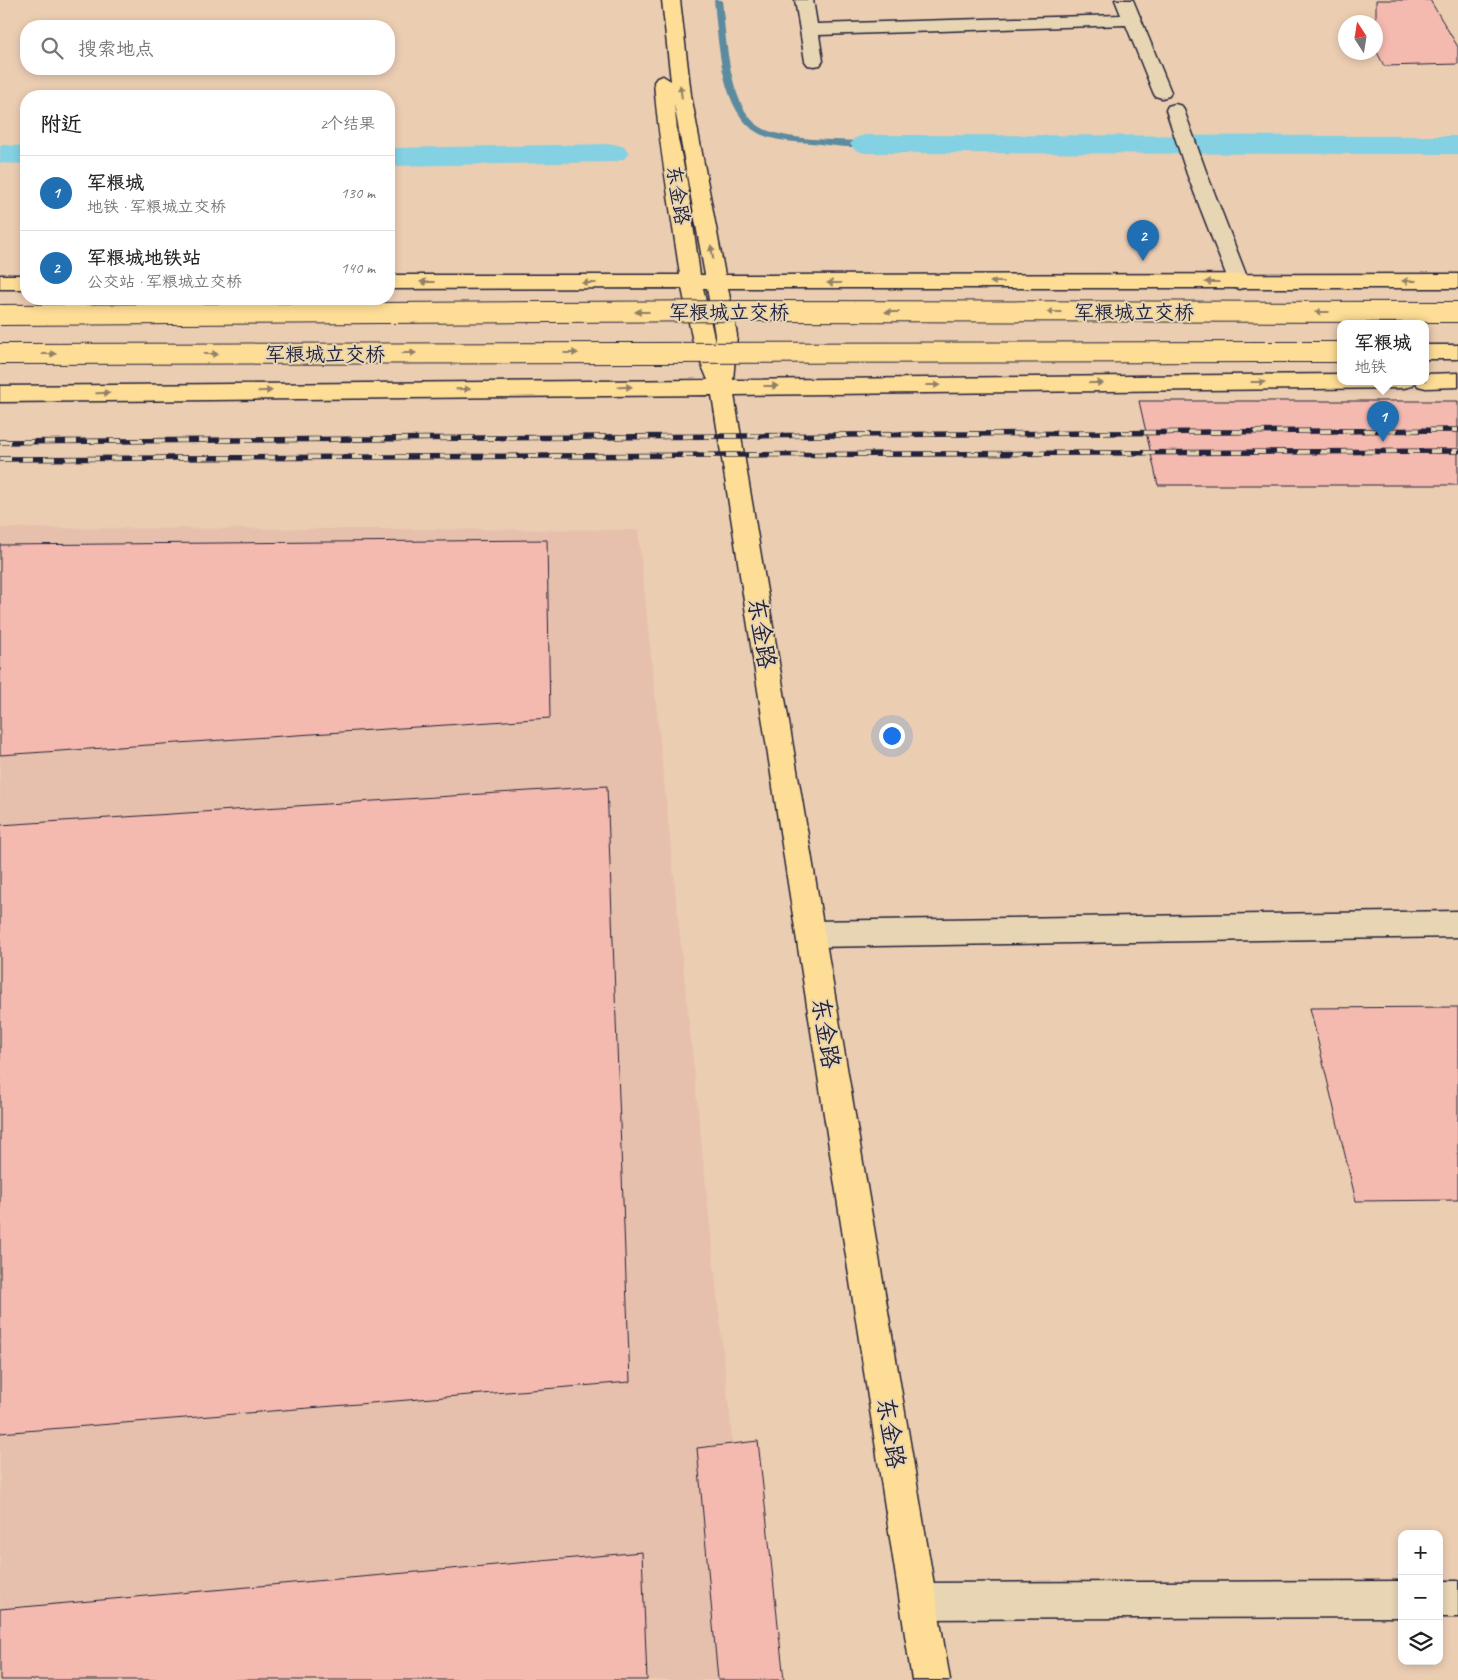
<!DOCTYPE html>
<html lang="zh">
<head>
<meta charset="utf-8">
<style>
	:root { --surface:#fff; --page:#f2f2f2; --text:#222; --muted:#767676; --line:#e0e0e0; --accent:#1f6fb2 }
	body { margin:0; font-family:Caveat,"LXGW WenKai TC",sans-serif; background:var(--page); color:var(--text) }
	.controls { position:absolute; right:15px; bottom:15px; display:grid; overflow:hidden; border-radius:10px; box-shadow:0 2px 8px #0003 }
	.controls button { width:45px; height:45px; display:grid; place-items:center; padding:0; border:0; border-bottom:1px solid var(--line); background:var(--surface); color:var(--text); font:25px sans-serif }
	.compass { position:absolute; left:1338px; top:15px; width:45px; height:45px; border-radius:50%; background:var(--surface); box-shadow:0 2px 8px #0003; rotate:348deg }
	.you { position:absolute; left:891px; top:735px; width:18px; height:18px; margin:-12px; border:4px solid #fff; border-radius:50%; background:#1a73e8; box-shadow:0 0 0 8px #1a73e833 }
	.badge { display:grid; place-items:center; width:32px; height:32px; border-radius:50%; background:var(--accent); color:#fff; font-size:16px; font-weight:700 }
	.pin { position:absolute; translate:-50% -41px; filter:drop-shadow(0 1px 2px #0008) }
	.pin::after { content:''; position:absolute; top:26px; width:18px; height:15px; background:inherit; clip-path:polygon(0 0,100% 0,50% 100%) }
	.popup { position:absolute; left:1337px; top:320px; width:92px; height:65px; box-sizing:border-box; display:grid; place-content:center; border-radius:10px; background:var(--surface); filter:drop-shadow(0 1px 4px #0005); font-size:16px; white-space:nowrap; color:var(--muted) }
	.popup b { font-size:19px; color:var(--text) }
	.popup::after { content:''; position:absolute; left:50%; top:100%; margin-left:-10px; border:10px solid transparent; border-top-color:var(--surface) }
	.list { margin:0; padding:0; list-style:none }
	h2 { display:flex; justify-content:space-between; align-items:center; height:65px; margin:0; padding:0 20px; font-size:21px }
	h2 small { font-size:16px; font-weight:400; color:var(--muted) }
	.list li { display:grid; grid-template-columns:32px 1fr auto; gap:15px; align-items:center; box-sizing:border-box; height:75px; padding:0 20px; border-top:1px solid var(--line) }
	.list b { display:block; font-size:19px; white-space:nowrap }
	.list p { margin:0; font-size:16px; white-space:nowrap; color:var(--muted) }
	.list em { font-size:16px; font-style:normal; color:var(--muted) }
	.icon { flex:none; width:28px; height:28px; fill:none; stroke:currentColor; stroke-width:2; stroke-linecap:round; stroke-linejoin:round }
	.map { position:relative; flex:none; width:1458px; height:1680px; overflow:hidden }
	.search { position:absolute; background:var(--surface); box-shadow:0 2px 8px #0003; left:20px; top:20px; width:375px; height:55px; display:flex; align-items:center; gap:12px; box-sizing:border-box; padding:0 18px; border-radius:20px; color:var(--muted); font-size:19px }
	.panel { position:absolute; background:var(--surface); box-shadow:0 2px 8px #0003; left:20px; top:90px; width:375px; height:215px; border-radius:20px }
	.map>svg:first-child { display:block }
	.built { fill:#e6c0ac }
	.lines { fill:none; stroke-linecap:round; stroke-linejoin:round }
	.stream { fill:#5c8b9f; fill-rule:evenodd }
	.canal { fill:#83d1e2; fill-rule:evenodd }
	.building { fill:#f5baaf; stroke:#22223b }
	.minor-casing { stroke:#22223b; stroke-width:3 }
	.major-casing { stroke:#22223b; stroke-width:3 }
	.highway-casing { stroke:#22223b; stroke-width:3 }
	.minor { fill:#e7d5b3; fill-rule:evenodd }
	.major { fill:#fedd96; fill-rule:evenodd }
	.highway { fill:#fedd96; fill-rule:evenodd }
	.rail-casing { stroke:#22223b; stroke-width:5.5 }
	.rail { stroke:#e7d5b3; stroke-width:4; stroke-dasharray:11; stroke-linecap:butt }
	.highway-bridge-casing { stroke:#22223b; stroke-width:22; stroke-linecap:butt }
	.highway-bridge { stroke:#fedd96; stroke-width:20 }
	.oneway { fill:#908068 }
	.labels { text-anchor:middle; dominant-baseline:central; stroke-width:4; stroke-linejoin:round; paint-order:stroke }
	.far-street-label { font-size:20px; fill:#22223b; stroke:#e7d5b3 }
	.street-label { font-size:24px; fill:#22223b; stroke:#e7d5b3 }
</style>
</head>
<body>
<div class="map">
<svg width="1458" height="1680" viewBox="0 0 1458 1680">
	<rect width="100%" height="100%" fill="#ebcdb2"/>
	<filter id="ink" filterUnits="userSpaceOnUse"><feTurbulence type="fractalNoise" baseFrequency=".02" numOctaves="2"/><feDisplacementMap in="SourceGraphic" scale="10" xChannelSelector="R" yChannelSelector="G"/><feConvolveMatrix kernelMatrix="1 2 1 2 8 2 1 2 1" color-interpolation-filters="sRGB"/></filter>
	<g filter="url(#ink)">
		<polygon class="built" points="0,528 638,530 757,1680 0,1680"/>
		<g class="lines">
			<path class="stream" d="M714 0H722C726 34 728 105 759 126 781 141 838 140 865 141L868 142V146C851 149 829 145 811 143 793 142 767 141 752 129 720 104 718 38 714 0Z"/>
			<g class="canal">
				<polygon points="865,135 1458,136 1458,154 865,153 855,150 850,144 855,138"/>
				<polygon points="614,144 624,147 629,153 624,159 614,162 389,166 389,148"/>
				<polygon points="0,145 26,146 26,164 0,163"/>
			</g>
		</g>
		<g class="building">
			<polygon points="1376,0 1430,0 1458,47 1458,64 1384,66 1376,50"/>
			<polygon points="1139,401 1458,401 1458,485 1158,485"/>
			<polygon points="547,540 550,718 0,755 0,545"/>
			<polygon points="607,786 630,1382 0,1433 0,825"/>
			<polygon points="1458,1007 1458,1200 1356,1201 1310,1008"/>
			<polygon points="758,1441 784,1680 718,1680 697,1448"/>
			<polygon points="642,1552 647,1680 0,1680 0,1609"/>
		</g>
		<g class="lines">
			<defs>
				<g id="minor">
					<polygon points="795,0 813,0 817,24 1121,15 1115,0 1133,0 1171,92 1169,96 1162,98 1155,96 1153,92 1126,25 819,35 823,61 820,65 814,66 808,65 805,61"/>
					<polygon points="1175,104 1182,106 1184,110 1207,174 1249,282 1246,287 1239,289 1232,287 1229,282 1187,174 1166,110 1168,106"/>
					<polygon points="1458,911 1458,937 810,947 800,943 796,934 800,925 810,921"/>
					<polygon points="1402,1581 1402,1617 918,1619 905,1614 900,1601 905,1588 918,1583"/>
					<rect x="1439" y="1581" width="19" height="36"/>
				</g>
				<g id="major">
					<path d="M662 0H680L691 95 725 275 1458 274V288H728L737 335 733 380 1340 374V381H1415L1412 386 1404 388 734 395 950 1680H912L712 395 0 402V386L708 380 694 347 682 288 389 289V275H680C671 211 659 147 654 82L657 78 663 76 671 81ZM674 103 705 275H700L687 182 678 139ZM703 288H707L715 335V342Z"/>
					<rect x="0" y="275" width="26" height="14"/>
					<polygon points="1458,373 1458,387 1426,388 1418,386 1415,381 1426,381 1426,374"/>
				</g>
				<rect id="highway" x="1426" y="345" width="32" height="14"/>
			</defs>
			<use href="#minor" class="minor-casing"/>
			<use href="#major" class="major-casing"/>
			<use href="#highway" class="highway-casing"/>
			<use href="#minor" class="minor"/>
			<use href="#major" class="major"/>
			<use href="#highway" class="highway"/>
			<defs>
				<g id="rail">
					<polyline points="0,442 1458,430"/>
					<polyline points="0,459 1458,451"/>
				</g>
			</defs>
			<use href="#rail" class="rail-casing"/>
			<use href="#rail" class="rail"/>
			<defs>
				<g id="highway-bridge">
					<polyline points="0,315 752,311 1458,312"/>
					<polyline points="0,354 1340,352"/>
				</g>
			</defs>
			<use href="#highway-bridge" class="highway-bridge-casing"/>
			<use href="#highway-bridge" class="highway-bridge"/>
		</g>
		<defs><path id="oneway-solid" d="M-6-.8H1V-3.2L6.5 0L1 3.2V.8H-6Z" transform="scale(1.25)"/></defs>
		<g class="oneway">
			<use href="#oneway-solid" transform="translate(681 92) rotate(-98)"/>
			<use href="#oneway-solid" transform="translate(712 252) rotate(-100)"/>
			<use href="#oneway-solid" transform="translate(1409 281) rotate(180)"/>
			<use href="#oneway-solid" transform="translate(427 282) rotate(-180)"/>
			<use href="#oneway-solid" transform="translate(997 282) rotate(180)"/>
			<use href="#oneway-solid" transform="translate(1212 282) rotate(180)"/>
			<use href="#oneway-solid" transform="translate(589 283) rotate(-180)"/>
			<use href="#oneway-solid" transform="translate(834 283) rotate(180)"/>
			<use href="#oneway-solid" transform="translate(642 312) rotate(180)"/>
			<use href="#oneway-solid" transform="translate(892 312) rotate(-180)"/>
			<use href="#oneway-solid" transform="translate(1054 312) rotate(-180)"/>
			<use href="#oneway-solid" transform="translate(1322 312) rotate(-180)"/>
			<use href="#oneway-solid" transform="translate(409 353)"/>
			<use href="#oneway-solid" transform="translate(571 353)"/>
			<use href="#oneway-solid" transform="translate(49 354)"/>
			<use href="#oneway-solid" transform="translate(211 354)"/>
			<use href="#oneway-solid" transform="translate(1258 382)"/>
			<use href="#oneway-solid" transform="translate(1096 383)"/>
			<use href="#oneway-solid" transform="translate(933 385)"/>
			<use href="#oneway-solid" transform="translate(771 386)"/>
			<use href="#oneway-solid" transform="translate(625 387) rotate(-1)"/>
			<use href="#oneway-solid" transform="translate(463 389) rotate(-1)"/>
			<use href="#oneway-solid" transform="translate(265 391) rotate(-1)"/>
			<use href="#oneway-solid" transform="translate(103 393) rotate(-1)"/>
		</g>
	</g>
	<g class="labels">
		<g class="far-street-label">
			<text transform="translate(678 195) rotate(81)">东金路</text>
			<text x="729" y="312">军粮城立交桥</text>
			<text x="1134" y="312">军粮城立交桥</text>
			<text x="325" y="354">军粮城立交桥</text>
		</g>
		<g class="street-label">
			<text transform="translate(762 633) rotate(81)">东金路</text>
			<text transform="translate(826 1033) rotate(81)">东金路</text>
			<text transform="translate(891 1433) rotate(81)">东金路</text>
		</g>
	</g>
</svg>
<div class="controls">
<button>+</button>
<button>−</button>
<button><svg class="icon" aria-label="layers" viewBox="0 0 24 24"><path d="M12 4l9 5-9 5-9-5zM3 14l9 5 9-5"/></svg></button>
</div>
<svg class="compass" viewBox="-18 -18 36 36"><path d="M0-13l5 13h-10z" fill="#e53935"/><path d="M0 13l5-13h-10z" fill="#767676"/></svg>
<div class="you"></div>
<div class="pin badge" style="left:1383px;top:442px">1</div>
<div class="popup"><b>军粮城</b>地铁</div>
<div class="pin badge" style="left:1143px;top:261px">2</div>
<div class="search"><svg class="icon" aria-label="search" viewBox="0 0 24 24"><circle cx="10" cy="10" r="6"/><path d="M15 15l6 6"/></svg>搜索地点</div>
<section class="panel">
<h2>附近<small>2个结果</small></h2>
<ul class="list">
<li><span class="badge">1</span><div><b>军粮城</b><p>地铁 · 军粮城立交桥</p></div><em>130 m</em></li>
<li><span class="badge">2</span><div><b>军粮城地铁站</b><p>公交站 · 军粮城立交桥</p></div><em>140 m</em></li>
</ul>
</section>
</div>
</body>
</html>
